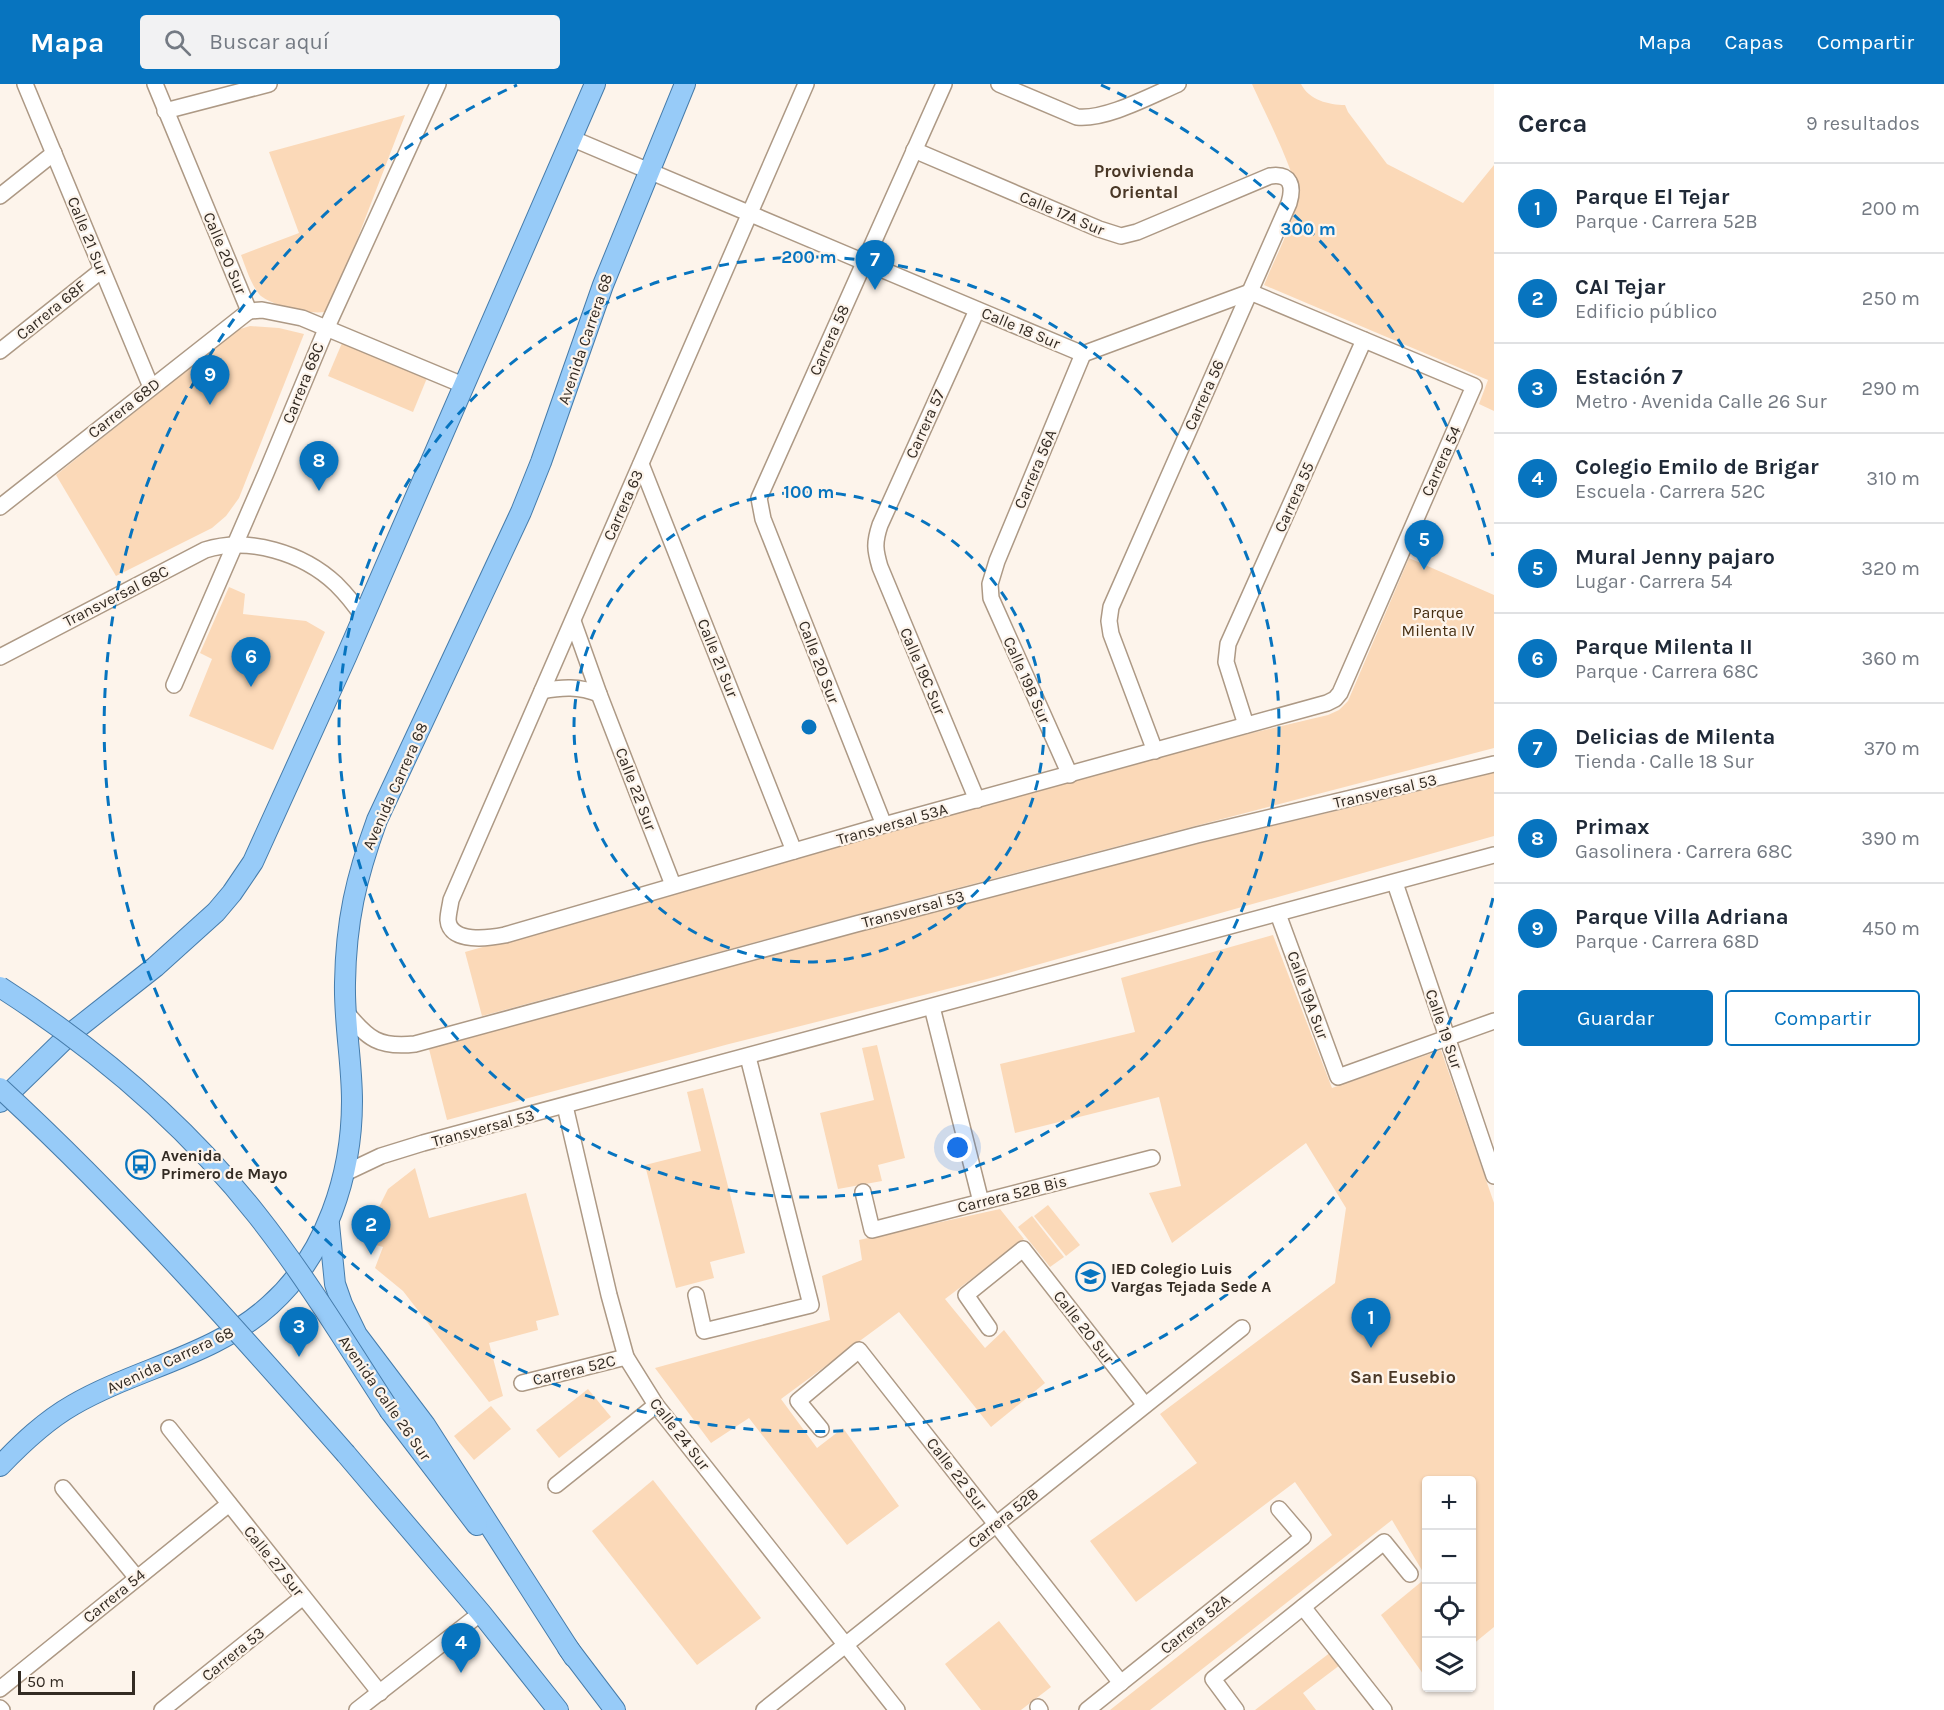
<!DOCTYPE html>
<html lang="es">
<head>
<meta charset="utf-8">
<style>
	:root { --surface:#fff; --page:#f2f2f3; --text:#1f2937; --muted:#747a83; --line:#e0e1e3; --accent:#0774bf }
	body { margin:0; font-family:Karla,sans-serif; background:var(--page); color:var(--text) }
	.controls { position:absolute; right:18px; bottom:18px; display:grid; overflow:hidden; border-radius:6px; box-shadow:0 2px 4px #0004 }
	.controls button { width:54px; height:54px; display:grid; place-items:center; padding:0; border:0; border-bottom:2px solid var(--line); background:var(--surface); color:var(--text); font:30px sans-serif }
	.scale { position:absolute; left:18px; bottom:15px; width:117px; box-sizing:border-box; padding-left:6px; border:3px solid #332b23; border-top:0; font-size:16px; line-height:21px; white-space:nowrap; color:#332b23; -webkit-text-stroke:4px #fdf4eb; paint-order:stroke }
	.you { position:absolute; left:958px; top:1064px; width:21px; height:21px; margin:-15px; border:4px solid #fff; border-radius:50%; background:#1a73e8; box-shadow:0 0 0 9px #1a73e833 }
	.badge { display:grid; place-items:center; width:39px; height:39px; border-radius:50%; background:var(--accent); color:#fff; font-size:20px; font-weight:700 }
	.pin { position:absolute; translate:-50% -50px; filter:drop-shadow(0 2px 3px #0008) }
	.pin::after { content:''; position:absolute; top:32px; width:21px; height:18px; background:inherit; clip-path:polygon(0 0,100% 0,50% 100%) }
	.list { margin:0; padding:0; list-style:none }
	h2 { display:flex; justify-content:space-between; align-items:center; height:78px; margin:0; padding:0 24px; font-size:26px }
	h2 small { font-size:20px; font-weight:400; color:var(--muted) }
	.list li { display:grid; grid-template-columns:39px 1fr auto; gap:18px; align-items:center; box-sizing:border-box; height:90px; padding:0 24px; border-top:2px solid var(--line) }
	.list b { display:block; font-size:22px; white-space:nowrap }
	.list p { margin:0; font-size:20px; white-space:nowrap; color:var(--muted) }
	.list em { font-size:20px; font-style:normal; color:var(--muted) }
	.actions { display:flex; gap:12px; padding:18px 24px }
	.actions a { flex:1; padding:14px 0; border:2px solid var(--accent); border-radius:6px; text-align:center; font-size:21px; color:var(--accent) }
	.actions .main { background:var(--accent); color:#fff }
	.icon { flex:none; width:33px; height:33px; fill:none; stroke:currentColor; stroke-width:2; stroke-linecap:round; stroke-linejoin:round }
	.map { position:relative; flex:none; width:1494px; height:1626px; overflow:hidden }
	header { display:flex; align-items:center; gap:36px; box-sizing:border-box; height:84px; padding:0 30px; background:var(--accent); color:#fff }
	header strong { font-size:28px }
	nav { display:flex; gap:33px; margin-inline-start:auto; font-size:21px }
	.search { width:420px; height:54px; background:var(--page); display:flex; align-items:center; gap:15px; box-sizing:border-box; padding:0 21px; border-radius:6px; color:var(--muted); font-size:22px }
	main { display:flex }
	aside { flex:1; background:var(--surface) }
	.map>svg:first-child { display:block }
	.green { fill:#fbd9b8 }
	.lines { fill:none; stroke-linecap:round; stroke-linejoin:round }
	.minor-casing { stroke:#ad9985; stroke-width:18 }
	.major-casing { stroke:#467cab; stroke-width:22 }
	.minor { stroke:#fff; stroke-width:15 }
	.major { stroke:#97cbf8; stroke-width:20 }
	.major-bridge-casing { stroke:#467cab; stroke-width:22; stroke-linecap:butt }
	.major-bridge { stroke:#97cbf8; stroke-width:20 }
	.ring { fill:none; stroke:#0774bf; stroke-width:3; stroke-dasharray:10 8 }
	.labels { text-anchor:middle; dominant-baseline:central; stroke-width:4.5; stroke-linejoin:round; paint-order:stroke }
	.street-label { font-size:16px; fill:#332b23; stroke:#fdf4eb }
	.park-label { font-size:16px; fill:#442c0f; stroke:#fdf4eb }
	.poi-label { font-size:16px; font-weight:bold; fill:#332b23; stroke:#fdf4eb; text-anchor:start }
	.neighbourhood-label { font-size:18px; font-weight:bold; fill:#493726; stroke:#fdf4eb }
	.centre { fill:#0774bf; stroke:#fdf4eb; stroke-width:3 }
	.ring-label { font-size:18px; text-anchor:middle; font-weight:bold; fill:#0774bf; stroke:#fdf4eb; stroke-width:4.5; stroke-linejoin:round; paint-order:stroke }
</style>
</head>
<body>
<header>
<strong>Mapa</strong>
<div class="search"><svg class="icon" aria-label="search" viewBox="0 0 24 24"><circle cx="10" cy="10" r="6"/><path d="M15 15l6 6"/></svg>Buscar aquí</div>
<nav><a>Mapa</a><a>Capas</a><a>Compartir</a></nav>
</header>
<main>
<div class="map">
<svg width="1494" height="1626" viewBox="0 0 1494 1626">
	<rect width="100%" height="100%" fill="#fdf4eb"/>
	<g class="green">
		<path d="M1252 0H1301C1309 16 1329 21 1345 21L1348 28 1387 80 1463 119 1494 81V327L1479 320 1488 296 1264 201C1274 176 1293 141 1297 115 1300 96 1261 21 1252 0Z"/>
		<path d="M405 31 330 226C318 234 268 221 259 210 250 198 246 184 241 171L299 149 269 68Z"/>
		<polygon points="250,242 279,244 304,250 239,414 226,432 212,444 116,492 56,391 237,246"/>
		<polygon points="342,259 427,294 413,328 328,292"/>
		<polygon points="1409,474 1494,511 1494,664 904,818 482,932 465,868 1163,670 1328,631 1339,626 1348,617"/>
		<polygon points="229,503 245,510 243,530 306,537 325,548 273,666 189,632 212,575 200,569"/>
		<path d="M1494 688V752L987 895 729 960 447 1036 429 965C678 891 930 826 1182 764 1286 738 1391 715 1494 688Z"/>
		<polygon points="1273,851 1332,1004 1441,966 1494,1119 1494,1543 1472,1561 1472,1396 1426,1396 1426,1493 1392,1436 1150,1626 1110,1626 1332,1451 1295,1398 1136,1518 1090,1457 1197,1379 1160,1330 1335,1199 1346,1124 1306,1059 1172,1159 1149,1109 1181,1102 1159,1013 1015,1049 1000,980 1135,948 1121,894"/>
		<polygon points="877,961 905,1074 878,1081 882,1097 838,1105 820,1029 874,1016 862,964"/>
		<polygon points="703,1004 745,1169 710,1178 714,1194 676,1204 645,1081 701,1067 687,1008"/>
		<polygon points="415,1084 429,1134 526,1109 559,1231 536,1237 538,1246 489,1259 503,1312 489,1318 403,1207 375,1184 383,1163 366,1158 376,1129 388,1105"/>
		<polygon points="1048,1121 1080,1161 1066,1172 1034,1132"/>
		<polygon points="1000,1125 1024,1155 945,1215 985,1264 1004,1246 1045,1299 991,1343 899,1228 781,1315 817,1364 843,1344 899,1422 847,1461 749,1334 711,1359 655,1284 830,1236 822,1192 862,1176 859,1156"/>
		<polygon points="1032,1132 1064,1173 1050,1183 1018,1143"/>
		<polygon points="588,1305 611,1333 559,1374 536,1346"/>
		<polygon points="491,1322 511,1345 474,1376 454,1352"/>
		<polygon points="653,1396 761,1534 697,1581 592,1447"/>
		<polygon points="1426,1494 1426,1594 1381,1531"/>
		<polygon points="999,1537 1051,1603 1021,1626 981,1626 945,1580"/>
		<polygon points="1331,1568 1340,1581 1303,1609 1316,1626 1255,1626"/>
	</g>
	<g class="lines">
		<defs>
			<g id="minor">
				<polyline points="25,0 151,303"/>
				<polyline points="155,0 249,227"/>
				<path d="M999 0 1077 33C1106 36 1150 12 1178 0"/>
				<polyline points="165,27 269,0"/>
				<path d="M571 54C742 127 912 198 1083 270L1250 208 1474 302 1340 609 1335 615 1327 619 884 741 505 851C490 854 450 860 448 836 448 830 450 823 451 816 570 544 688 272 806 0"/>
				<path d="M914 66 1099 145 1121 152 1137 148 1270 92C1291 89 1294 102 1289 119L1111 523 1109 537 1111 550 1155 667"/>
				<polyline points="0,112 54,69"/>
				<path d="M977 226 880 441C874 459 875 466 880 483L977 716"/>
				<polyline points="249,227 262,226 302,234 463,301"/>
				<polyline points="0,267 102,186"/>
				<polyline points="641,380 794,767"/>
				<polyline points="0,423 249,227"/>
				<polyline points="573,537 599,610 673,801"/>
				<path d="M0 573 205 466C248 452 303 469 336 500 346 510 355 521 363 533"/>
				<polyline points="174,601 266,389 327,243 438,0"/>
				<path d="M542 607C562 603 579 602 599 610"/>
				<polyline points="1246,641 1226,578 1228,560 1364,256"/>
				<polyline points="1070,691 991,514 990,500 997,477 1083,270"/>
				<polyline points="884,741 763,435 759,414 944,0"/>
				<polyline points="1395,799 1494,1092"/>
				<polyline points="1278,830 1338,993 1494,937"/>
				<polyline points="932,923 981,1118"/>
				<path d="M346 928C368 955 379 964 415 960L856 840 1197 751 1494 680"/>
				<polyline points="565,1022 609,1211 626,1273 656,1321 897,1626"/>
				<polyline points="343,1090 381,1072 423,1059 1494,771"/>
				<polyline points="863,1108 872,1146 1152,1074"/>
				<polyline points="696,1211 704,1247 811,1221 748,973"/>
				<polyline points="989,1244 966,1211 1023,1165 1145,1321"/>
				<polyline points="522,1299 626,1273"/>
				<polyline points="169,1344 380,1609"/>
				<polyline points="821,1345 798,1317 859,1266 1121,1599"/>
				<polyline points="556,1401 656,1321"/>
				<polyline points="63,1404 137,1494"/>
				<polyline points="1303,1523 1384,1626"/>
				<polyline points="0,1605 229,1420"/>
				<polyline points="1038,1623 1040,1626"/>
				<polyline points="0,1624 2,1626"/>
				<polyline points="162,1626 303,1513"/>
				<polyline points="357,1626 481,1529"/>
				<polyline points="764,1626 1242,1244"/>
				<polyline points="1087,1626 1303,1453 1279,1425"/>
				<polyline points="1236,1626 1213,1595 1384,1458 1410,1490"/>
			</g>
			<g id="major">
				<polyline points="0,1018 70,950 155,883 216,828 232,809 253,778 346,573 595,0"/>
				<polyline points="329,1140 335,1200 342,1220 357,1251 425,1341 574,1573"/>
				<polyline points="390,1327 477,1441"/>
				<polyline points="346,1370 481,1529 558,1626"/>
				<path d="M0 1382C22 1359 45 1337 73 1321 137 1284 214 1272 270 1221 326 1171 352 1091 352 1017 352 978 344 938 345 899 346 837 356 794 377 736L521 428 541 378 603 201 685 0"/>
				<polyline points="568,1564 615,1626"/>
			</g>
		</defs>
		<use href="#minor" class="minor-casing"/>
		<use href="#major" class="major-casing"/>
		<use href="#minor" class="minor"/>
		<use href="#major" class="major"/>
		<defs>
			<g id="major-bridge">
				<path d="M0 903C97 965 186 1041 257 1131 306 1193 347 1261 390 1327"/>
				<path d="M0 1004C124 1118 235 1244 346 1370"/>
			</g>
		</defs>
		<use href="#major-bridge" class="major-bridge-casing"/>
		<use href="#major-bridge" class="major-bridge"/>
	</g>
	<g class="ring">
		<circle cx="809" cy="643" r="235"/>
		<circle cx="809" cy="643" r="470"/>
		<path d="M1493 814A705 705 0 1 1 517 1M1101 1A705 705 0 0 1 1493 472"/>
	</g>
	<defs>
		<symbol id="bus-ring" viewBox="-11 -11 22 22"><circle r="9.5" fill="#fdf4eb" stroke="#0774bf" stroke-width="1.5"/><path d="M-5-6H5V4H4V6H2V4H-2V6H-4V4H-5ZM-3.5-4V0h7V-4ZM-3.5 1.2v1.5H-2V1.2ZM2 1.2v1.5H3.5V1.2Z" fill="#0774bf"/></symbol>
		<symbol id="school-ring" viewBox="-11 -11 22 22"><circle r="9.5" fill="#fdf4eb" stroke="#0774bf" stroke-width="1.5"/><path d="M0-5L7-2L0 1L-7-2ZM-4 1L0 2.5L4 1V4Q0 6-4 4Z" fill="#0774bf"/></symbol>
	</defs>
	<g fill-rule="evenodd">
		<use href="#bus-ring" x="124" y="1064" width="33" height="33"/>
		<use href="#school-ring" x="1074" y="1176" width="33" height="33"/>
	</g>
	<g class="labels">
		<g class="street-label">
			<text transform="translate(1062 129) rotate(23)">Calle 17A Sur</text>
			<text transform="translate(88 152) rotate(68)">Calle 21 Sur</text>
			<text transform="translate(225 169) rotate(67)">Calle 20 Sur</text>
			<text transform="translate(51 226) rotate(-39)">Carrera 68F</text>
			<text transform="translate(1021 244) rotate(23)">Calle 18 Sur</text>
			<text transform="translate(585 255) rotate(-71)">Avenida Carrera 68</text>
			<text transform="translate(829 256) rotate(-66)">Carrera 58</text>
			<text transform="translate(303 299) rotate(-68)">Carrera 68C</text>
			<text transform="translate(1204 311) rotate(-66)">Carrera 56</text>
			<text transform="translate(124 324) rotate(-38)">Carrera 68D</text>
			<text transform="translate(925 340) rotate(-66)">Carrera 57</text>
			<text transform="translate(1441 377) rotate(-66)">Carrera 54</text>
			<text transform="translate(1035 385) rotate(-67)">Carrera 56A</text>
			<text transform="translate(1294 413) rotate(-66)">Carrera 55</text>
			<text transform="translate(623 421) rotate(-66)">Carrera 63</text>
			<text transform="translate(116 512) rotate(-27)">Transversal 68C</text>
			<text transform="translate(718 574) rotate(68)">Calle 21 Sur</text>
			<text transform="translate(819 578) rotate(69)">Calle 20 Sur</text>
			<text transform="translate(923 587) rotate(67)">Calle 19C Sur</text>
			<text transform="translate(1027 596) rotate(66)">Calle 19B Sur</text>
			<text transform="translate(395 702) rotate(-66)">Avenida Carrera 68</text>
			<text transform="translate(636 705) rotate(69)">Calle 22 Sur</text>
			<text transform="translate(1385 707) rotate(-13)">Transversal 53</text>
			<text transform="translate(892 740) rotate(-16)">Transversal 53A</text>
			<text transform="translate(913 825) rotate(-15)">Transversal 53</text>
			<text transform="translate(1308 911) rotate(70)">Calle 19A Sur</text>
			<text transform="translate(1444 945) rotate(71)">Calle 19 Sur</text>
			<text transform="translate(483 1044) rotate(-15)">Transversal 53</text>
			<text transform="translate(1012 1110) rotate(-14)">Carrera 52B Bis</text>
			<text transform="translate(1084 1243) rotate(52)">Calle 20 Sur</text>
			<text transform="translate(170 1276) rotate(-25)">Avenida Carrera 68</text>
			<text transform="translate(574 1286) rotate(-14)">Carrera 52C</text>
			<text transform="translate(385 1314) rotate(55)">Avenida Calle 26 Sur</text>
			<text transform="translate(680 1350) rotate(52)">Calle 24 Sur</text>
			<text transform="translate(957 1390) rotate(52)">Calle 22 Sur</text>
			<text transform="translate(1003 1434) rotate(-39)">Carrera 52B</text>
			<text transform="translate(274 1477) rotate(51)">Calle 27 Sur</text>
			<text transform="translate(114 1512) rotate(-39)">Carrera 54</text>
			<text transform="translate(1195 1540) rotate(-39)">Carrera 52A</text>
			<text transform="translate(233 1570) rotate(-39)">Carrera 53</text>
		</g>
		<g class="park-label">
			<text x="1438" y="528">Parque<tspan x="1438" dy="18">Milenta IV</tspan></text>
		</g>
		<g class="poi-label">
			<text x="161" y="1071">Avenida<tspan x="161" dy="18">Primero de Mayo</tspan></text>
			<text x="1111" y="1184">IED Colegio Luis<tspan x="1111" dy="18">Vargas Tejada Sede A</tspan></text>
		</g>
		<g class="neighbourhood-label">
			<text x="1144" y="87">Provivienda<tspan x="1144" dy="21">Oriental</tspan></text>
			<text x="1403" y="1293">San Eusebio</text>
		</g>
	</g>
	<circle cx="809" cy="643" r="9" class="centre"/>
	<g class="ring-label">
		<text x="1308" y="151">300 m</text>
		<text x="809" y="179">200 m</text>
		<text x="809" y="414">100 m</text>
	</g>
</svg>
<div class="controls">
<button>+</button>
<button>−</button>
<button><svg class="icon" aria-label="locate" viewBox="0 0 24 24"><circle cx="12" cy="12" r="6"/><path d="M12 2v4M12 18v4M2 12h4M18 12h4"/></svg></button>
<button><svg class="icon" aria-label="layers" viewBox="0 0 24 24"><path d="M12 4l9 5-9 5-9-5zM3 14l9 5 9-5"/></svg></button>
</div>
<div class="scale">50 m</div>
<div class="you"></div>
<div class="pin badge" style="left:1371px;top:1264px">1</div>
<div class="pin badge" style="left:371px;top:1171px">2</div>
<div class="pin badge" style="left:299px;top:1273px">3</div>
<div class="pin badge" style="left:461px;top:1589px">4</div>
<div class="pin badge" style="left:1424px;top:486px">5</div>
<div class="pin badge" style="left:251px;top:603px">6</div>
<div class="pin badge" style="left:875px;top:206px">7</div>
<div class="pin badge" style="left:319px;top:407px">8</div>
<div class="pin badge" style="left:210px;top:321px">9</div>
</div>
<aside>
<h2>Cerca<small>9 resultados</small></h2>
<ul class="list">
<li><span class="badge">1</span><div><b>Parque El Tejar</b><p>Parque · Carrera 52B</p></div><em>200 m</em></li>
<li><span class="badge">2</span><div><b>CAI Tejar</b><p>Edificio público</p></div><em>250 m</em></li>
<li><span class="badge">3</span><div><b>Estación 7</b><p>Metro · Avenida Calle 26 Sur</p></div><em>290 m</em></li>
<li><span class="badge">4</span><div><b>Colegio Emilo de Brigar</b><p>Escuela · Carrera 52C</p></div><em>310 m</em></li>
<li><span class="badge">5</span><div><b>Mural Jenny pajaro</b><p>Lugar · Carrera 54</p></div><em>320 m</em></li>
<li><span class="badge">6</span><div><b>Parque Milenta II</b><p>Parque · Carrera 68C</p></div><em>360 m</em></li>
<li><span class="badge">7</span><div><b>Delicias de Milenta</b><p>Tienda · Calle 18 Sur</p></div><em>370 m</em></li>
<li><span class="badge">8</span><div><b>Primax</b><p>Gasolinera · Carrera 68C</p></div><em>390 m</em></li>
<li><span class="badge">9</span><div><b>Parque Villa Adriana</b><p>Parque · Carrera 68D</p></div><em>450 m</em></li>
</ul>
<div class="actions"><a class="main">Guardar</a><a>Compartir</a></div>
</aside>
</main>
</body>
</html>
